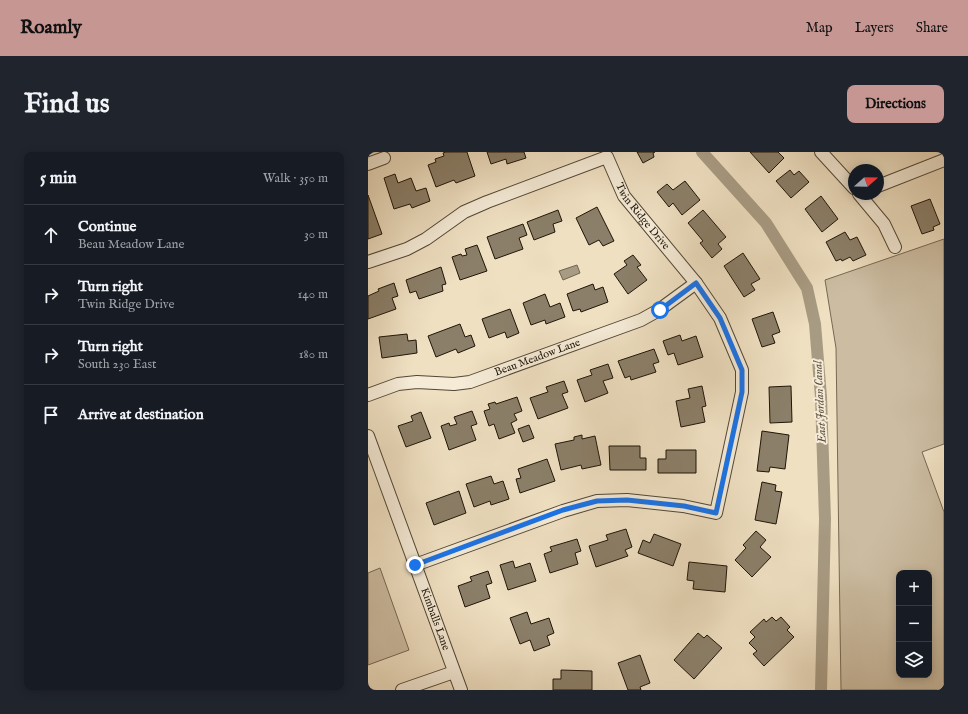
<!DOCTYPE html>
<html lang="en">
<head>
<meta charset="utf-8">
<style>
	:root { --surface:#171b24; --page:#20242c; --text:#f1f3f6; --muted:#9ea1a6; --line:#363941; --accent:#c59692 }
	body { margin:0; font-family:"IM FELL English",serif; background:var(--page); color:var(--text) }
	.controls { position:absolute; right:12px; bottom:12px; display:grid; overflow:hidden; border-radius:8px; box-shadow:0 2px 10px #0003 }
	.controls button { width:36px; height:36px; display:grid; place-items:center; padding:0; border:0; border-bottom:1px solid var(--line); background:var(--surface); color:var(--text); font:20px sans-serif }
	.compass { position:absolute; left:480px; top:12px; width:36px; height:36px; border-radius:50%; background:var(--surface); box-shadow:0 2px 10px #0003; rotate:70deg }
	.stop { position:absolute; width:12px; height:12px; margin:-9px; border:3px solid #1a73e8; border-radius:50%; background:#fff }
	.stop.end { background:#1a73e8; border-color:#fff; box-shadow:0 1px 4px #0008 }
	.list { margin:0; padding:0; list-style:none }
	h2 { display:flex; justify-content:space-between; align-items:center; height:52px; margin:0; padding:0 16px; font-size:17px }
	h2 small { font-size:13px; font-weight:400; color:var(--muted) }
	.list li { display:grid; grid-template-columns:26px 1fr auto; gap:12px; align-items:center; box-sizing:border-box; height:60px; padding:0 16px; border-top:1px solid var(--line) }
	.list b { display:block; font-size:15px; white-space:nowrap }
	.list p { margin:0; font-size:13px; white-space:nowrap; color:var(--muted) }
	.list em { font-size:13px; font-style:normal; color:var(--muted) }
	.icon { flex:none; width:22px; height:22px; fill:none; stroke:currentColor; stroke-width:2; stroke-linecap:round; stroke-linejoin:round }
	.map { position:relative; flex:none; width:576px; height:538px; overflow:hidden; border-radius:8px }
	header { display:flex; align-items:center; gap:24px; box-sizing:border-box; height:56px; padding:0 20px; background:var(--accent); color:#111 }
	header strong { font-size:19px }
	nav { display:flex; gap:22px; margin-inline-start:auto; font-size:14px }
	.intro { display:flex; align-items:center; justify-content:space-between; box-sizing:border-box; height:96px; padding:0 24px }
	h1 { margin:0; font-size:28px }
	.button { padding:10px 18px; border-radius:8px; background:var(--accent); color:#111; font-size:14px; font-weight:700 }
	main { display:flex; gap:24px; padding:0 24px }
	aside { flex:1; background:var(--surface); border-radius:8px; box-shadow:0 2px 10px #0003 }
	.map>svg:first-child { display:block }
	.green { fill:#ccbda2; stroke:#766955; fill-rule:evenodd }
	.water { fill:#a89b83; stroke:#716552 }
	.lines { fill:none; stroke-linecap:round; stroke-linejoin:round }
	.canal { stroke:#a89b83; stroke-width:12 }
	.building { fill:#8b7f69; stroke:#1f1508 }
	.minor-casing { stroke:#534836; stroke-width:14 }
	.minor { stroke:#f5ebd7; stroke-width:12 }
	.route { stroke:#1a73e8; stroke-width:5 }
	.labels { text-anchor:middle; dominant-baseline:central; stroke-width:4; stroke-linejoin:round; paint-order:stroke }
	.street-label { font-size:11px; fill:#1f1508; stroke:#f5ebd7 }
	.water-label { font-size:12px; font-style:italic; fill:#5d513f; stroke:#f5ebd7 }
</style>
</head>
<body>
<header>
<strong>Roamly</strong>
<nav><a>Map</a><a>Layers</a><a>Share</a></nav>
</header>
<div class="intro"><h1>Find us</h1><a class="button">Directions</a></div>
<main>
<aside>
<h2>5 min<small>Walk · 350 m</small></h2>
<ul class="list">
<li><svg class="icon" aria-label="ahead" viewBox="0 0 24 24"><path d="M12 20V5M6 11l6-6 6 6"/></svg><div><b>Continue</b><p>Beau Meadow Lane</p></div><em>30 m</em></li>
<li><svg class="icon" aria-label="right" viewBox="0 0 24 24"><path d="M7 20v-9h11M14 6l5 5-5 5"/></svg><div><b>Turn right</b><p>Twin Ridge Drive</p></div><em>140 m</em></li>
<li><svg class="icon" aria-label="right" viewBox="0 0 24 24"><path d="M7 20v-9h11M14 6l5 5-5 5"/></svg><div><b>Turn right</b><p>South 230 East</p></div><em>180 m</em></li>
<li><svg class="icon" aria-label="arrive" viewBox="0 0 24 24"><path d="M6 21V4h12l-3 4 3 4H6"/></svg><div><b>Arrive at destination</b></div></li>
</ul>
</aside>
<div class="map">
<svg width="576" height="538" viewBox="0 0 576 538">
	<rect width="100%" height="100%" fill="#efe0c2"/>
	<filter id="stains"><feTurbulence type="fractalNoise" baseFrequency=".005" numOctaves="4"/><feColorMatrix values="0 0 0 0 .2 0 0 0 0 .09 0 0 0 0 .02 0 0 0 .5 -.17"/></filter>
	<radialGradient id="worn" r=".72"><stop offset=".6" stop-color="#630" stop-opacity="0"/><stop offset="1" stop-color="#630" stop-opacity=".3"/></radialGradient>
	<g class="green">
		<path d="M576 87V292L554 300 576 360V538H473L468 196 457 128ZM531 421H561V523H531Z"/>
		<polygon points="12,416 41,498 0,513 0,421"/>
	</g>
	<polygon class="water" points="209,113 212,121 195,128 191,119"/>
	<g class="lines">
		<polyline class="canal" points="334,0 398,71 439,136 447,172 453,245 457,367 453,538"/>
	</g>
	<g class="building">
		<polygon points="78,0 99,0 107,24 88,31 86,28 68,35 60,13 68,10 67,7 76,4 75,1"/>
		<polygon points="119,0 156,0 158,6 139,12 138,7 123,12"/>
		<polygon points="269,0 287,0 285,1 286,5 275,11"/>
		<polygon points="382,0 410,0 416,6 401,21"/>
		<polygon points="422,18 426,23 431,19 441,30 423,46 408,29"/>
		<polygon points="27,22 30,31 43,26 48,39 58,36 62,49 44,56 42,52 26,57 16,26"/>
		<polygon points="317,29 332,48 314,63 305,51 301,55 289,40 299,32 305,38"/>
		<polygon points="0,43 14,82 0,87"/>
		<polygon points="453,44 470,67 454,80 437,57"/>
		<polygon points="562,47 572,72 565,75 566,78 554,82 543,54"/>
		<polygon points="229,55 246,89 235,94 231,88 221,93 208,66"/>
		<polygon points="190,58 194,69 185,72 187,80 166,88 159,70"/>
		<polygon points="335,58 358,85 350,92 354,97 344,106 332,91 335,89 320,71"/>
		<polygon points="155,72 159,83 151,86 155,97 127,107 119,85"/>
		<polygon points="477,80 482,88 489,85 498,103 485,109 482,105 474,109 473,107 468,109 458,90"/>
		<polygon points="109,93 119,119 92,128 84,105 93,102 94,104 99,103 97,97"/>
		<polygon points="375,101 392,127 383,132 387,138 376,145 356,114"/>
		<polygon points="265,103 273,113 269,115 279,128 260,142 246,122 259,113 256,109"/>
		<polygon points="73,115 78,132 74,133 75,139 51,147 48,139 42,141 38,128"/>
		<polygon points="26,131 30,144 24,146 28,157 0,167 0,144 11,139 10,137"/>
		<polygon points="225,132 227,138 235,135 240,150 213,160 212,157 205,159 199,142"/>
		<polygon points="177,142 182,155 192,151 197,165 178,172 177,168 163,173 155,151"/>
		<polygon points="142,157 151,181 139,186 137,180 121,186 114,167"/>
		<polygon points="405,160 412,180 404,183 407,191 394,195 384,167"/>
		<polygon points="92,172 97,185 103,183 107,194 90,201 88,197 68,205 60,184"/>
		<polygon points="39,182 40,189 48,188 49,201 14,206 11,185"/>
		<polygon points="312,183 314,189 328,184 335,205 310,213 306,201 300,203 295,189"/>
		<polygon points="286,197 291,210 285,212 288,220 263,228 262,224 257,226 250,209"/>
		<polygon points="240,212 245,226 235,229 240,241 217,250 209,228 224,223 222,218"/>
		<polygon points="196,229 200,240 194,242 200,256 170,267 162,246 180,240 178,235"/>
		<polygon points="334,234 338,254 334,255 337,270 313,275 308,249 322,246 320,237"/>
		<polygon points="423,234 424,270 402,271 401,235"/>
		<polygon points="149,245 154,259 146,262 149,268 143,271 147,281 131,287 126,272 121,274 116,259 122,257 120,252 127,250 128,252"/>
		<polygon points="104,259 109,272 103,274 108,288 81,298 73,274 81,271 82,274 89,272 86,265"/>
		<polygon points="53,260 63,286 38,295 30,274 45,269 43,264"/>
		<polygon points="161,273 166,286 155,290 150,277"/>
		<polygon points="394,279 421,283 417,317 402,315 401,320 389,319"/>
		<polygon points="214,283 214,287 227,284 233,313 214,317 213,313 193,318 187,292 206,288 206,285"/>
		<polygon points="241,294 272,294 272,306 278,306 278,318 242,318"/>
		<polygon points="298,298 328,298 328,321 290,321 290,307 298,307"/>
		<polygon points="179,307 187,329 152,341 148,327 153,326 150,317"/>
		<polygon points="123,324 126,332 135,329 141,347 123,353 122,349 106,355 98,332"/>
		<polygon points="394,330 408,333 407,339 414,340 408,372 387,368"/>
		<polygon points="91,339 98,361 66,373 58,351"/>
		<polygon points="258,377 264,395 257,398 260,404 228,415 221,394 240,388 238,383"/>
		<polygon points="388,379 398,388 392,395 403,405 384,425 367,408 378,396 375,393"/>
		<polygon points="286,382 313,392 305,414 270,401 275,388 282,391"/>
		<polygon points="209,387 213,399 207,401 210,412 182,421 176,402 184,399 182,395"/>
		<polygon points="145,409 147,416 162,411 168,429 140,438 132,413"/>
		<polygon points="321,410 359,414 357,440 325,437 326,429 319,428"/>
		<polygon points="120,419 124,431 118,433 122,446 97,455 90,434 104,429 102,425"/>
		<polygon points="159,460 163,472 181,466 186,481 179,484 182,493 166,499 162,488 152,492 142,466"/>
		<polygon points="404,465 408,469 413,465 422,475 419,478 426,485 396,514 385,502 389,499 381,491 387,485 382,480 396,467 398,470"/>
		<polygon points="330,481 336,486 339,483 354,496 326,527 306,508"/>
		<polygon points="272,503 282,531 272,535 273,538 260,538 250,511"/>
		<polygon points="193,518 224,519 224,538 185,538 185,527 193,527"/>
	</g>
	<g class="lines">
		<defs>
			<g id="minor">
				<polyline points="453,0 486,36"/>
				<polyline points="0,12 16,6"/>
				<polyline points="510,34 576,8"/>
				<polyline points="491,42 516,72 527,95"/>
				<path id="s1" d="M0 110 39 97 58 87 96 60 119 50 239 5 256 44 328 131 352 166 374 218V240L348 361 315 354 259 348 229 349 195 359 47 413"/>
				<path id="s2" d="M0 243 30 232 49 230 86 232 102 230 273 168 291 158 328 131"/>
				<path id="s3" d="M0 284 93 538"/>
				<polyline points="34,538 86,520"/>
			</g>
		</defs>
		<use href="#minor" class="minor-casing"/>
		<use href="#minor" class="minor"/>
	</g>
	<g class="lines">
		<polyline class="route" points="47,413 195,358 229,349 259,348 316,354 348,361 374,240 374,218 352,166 328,131 292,158"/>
	</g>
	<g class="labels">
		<g class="street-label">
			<text stroke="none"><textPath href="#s1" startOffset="332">Twin Ridge Drive</textPath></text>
			<text stroke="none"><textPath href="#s2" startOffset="176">Beau Meadow Lane</textPath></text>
			<text stroke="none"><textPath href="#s3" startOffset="195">Kimballs Lane</textPath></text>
		</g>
		<g class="water-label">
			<text transform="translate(452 250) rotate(-93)">East Jordan Canal</text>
		</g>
	</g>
	<rect width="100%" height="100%" filter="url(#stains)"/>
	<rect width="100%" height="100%" fill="url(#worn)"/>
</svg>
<div class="controls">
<button>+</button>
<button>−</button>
<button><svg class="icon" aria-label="layers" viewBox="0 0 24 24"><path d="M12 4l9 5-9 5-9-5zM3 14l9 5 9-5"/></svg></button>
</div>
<svg class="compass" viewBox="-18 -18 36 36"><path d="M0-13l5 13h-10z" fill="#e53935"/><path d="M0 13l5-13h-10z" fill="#9ea1a6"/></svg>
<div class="stop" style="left:292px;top:158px"></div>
<div class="stop end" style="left:47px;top:413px"></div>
</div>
</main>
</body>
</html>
